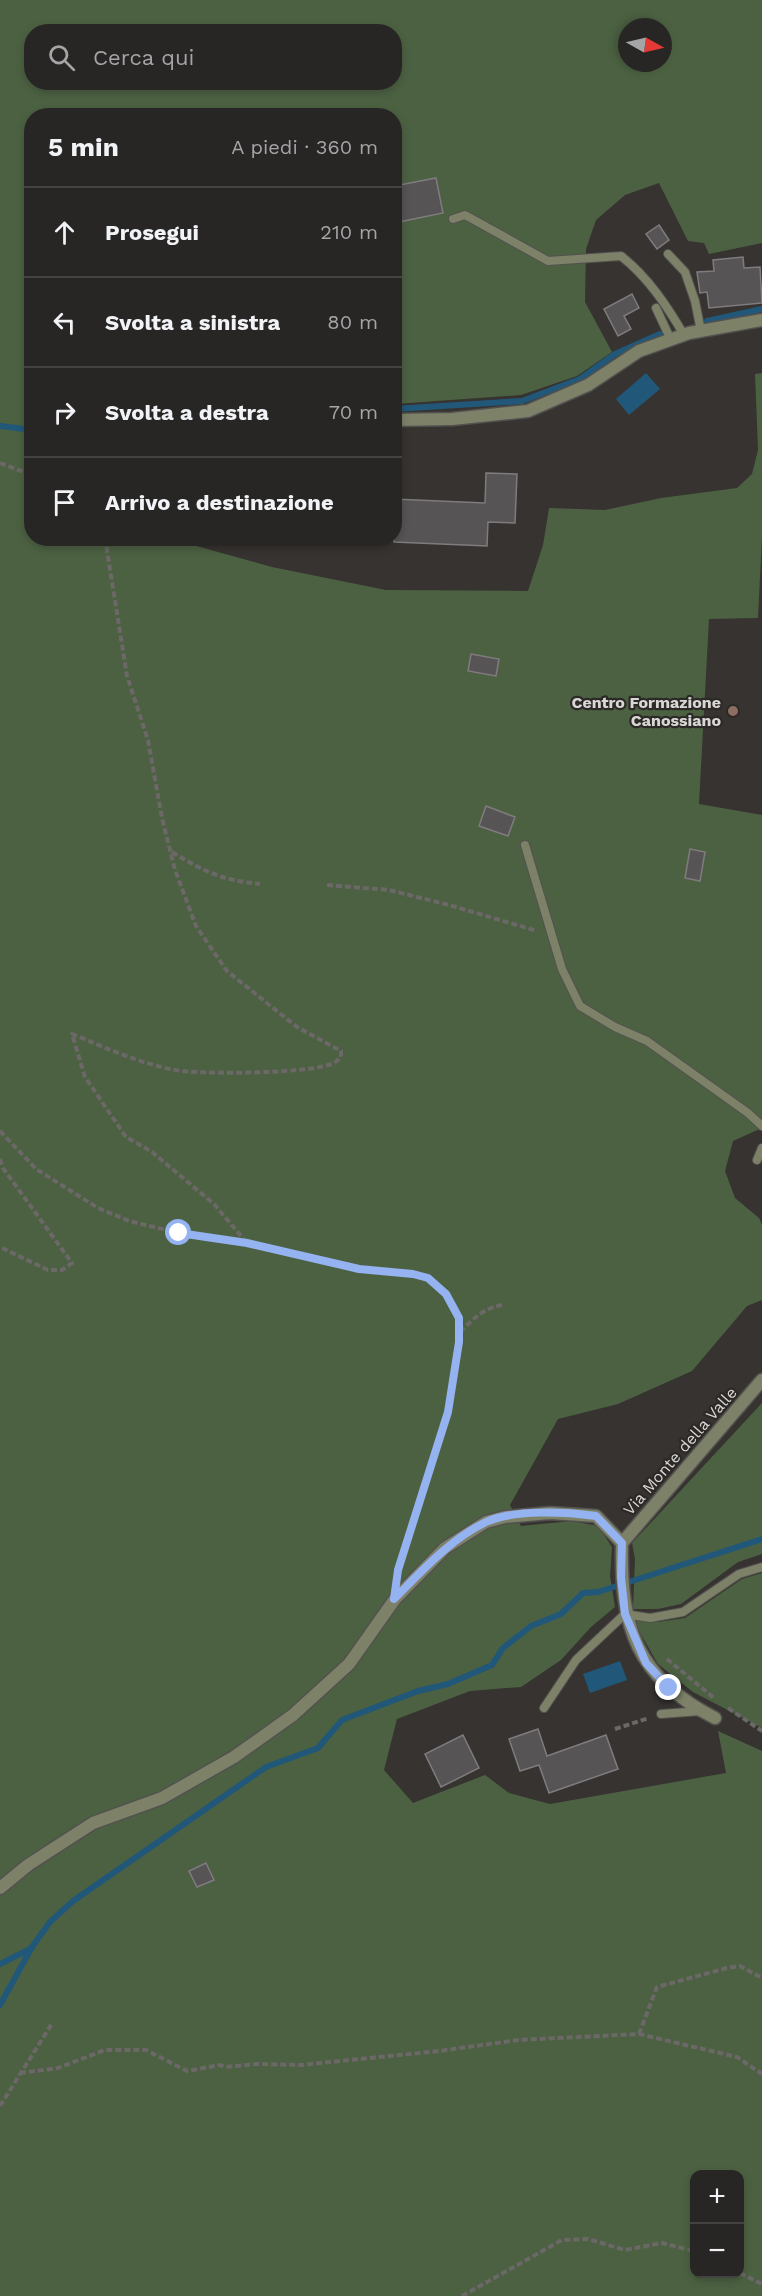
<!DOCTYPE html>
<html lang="it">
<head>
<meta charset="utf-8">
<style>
	:root { --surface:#282625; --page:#302e2d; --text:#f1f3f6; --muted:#a5a5a7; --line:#444342 }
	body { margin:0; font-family:"Work Sans",sans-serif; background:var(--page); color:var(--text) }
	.controls { position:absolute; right:18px; bottom:18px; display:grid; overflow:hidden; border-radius:12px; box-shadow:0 3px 9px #0003 }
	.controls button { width:54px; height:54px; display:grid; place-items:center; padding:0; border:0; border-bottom:2px solid var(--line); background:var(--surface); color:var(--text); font:30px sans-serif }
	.compass { position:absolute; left:618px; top:18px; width:54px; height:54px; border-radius:50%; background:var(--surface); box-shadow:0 3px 9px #0003; rotate:98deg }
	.stop { position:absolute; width:18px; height:18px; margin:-14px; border:4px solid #95b2f1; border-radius:50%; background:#fff }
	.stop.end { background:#95b2f1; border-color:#fff; box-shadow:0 2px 6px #0008 }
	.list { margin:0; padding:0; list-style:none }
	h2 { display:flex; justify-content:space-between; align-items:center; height:78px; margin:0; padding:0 24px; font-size:26px }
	h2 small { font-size:20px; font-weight:400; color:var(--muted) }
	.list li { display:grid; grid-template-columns:39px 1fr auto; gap:18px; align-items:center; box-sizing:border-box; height:90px; padding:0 24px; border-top:2px solid var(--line) }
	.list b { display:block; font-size:22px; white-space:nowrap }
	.list em { font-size:20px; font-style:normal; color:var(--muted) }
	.icon { flex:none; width:33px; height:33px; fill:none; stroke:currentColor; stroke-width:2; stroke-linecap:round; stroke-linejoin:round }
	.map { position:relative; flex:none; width:762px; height:2296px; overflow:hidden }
	.search { position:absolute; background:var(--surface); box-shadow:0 3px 9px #0003; left:24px; top:24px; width:378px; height:66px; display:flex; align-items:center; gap:15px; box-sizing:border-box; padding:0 21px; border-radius:24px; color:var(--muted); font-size:22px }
	.panel { position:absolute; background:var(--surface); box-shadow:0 3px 9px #0003; left:24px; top:108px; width:378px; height:438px; border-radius:24px }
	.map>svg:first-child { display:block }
	.green { fill:#4c6142; fill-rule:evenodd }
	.water { fill:#21587a }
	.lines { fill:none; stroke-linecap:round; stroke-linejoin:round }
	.stream { stroke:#21587a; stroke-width:6 }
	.building { fill:#575456; stroke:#7f7b7e; stroke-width:1.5 }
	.lane-casing { stroke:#53514f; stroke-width:10 }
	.street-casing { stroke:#53514f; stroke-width:15 }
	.path { stroke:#6b6867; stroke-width:4; stroke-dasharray:6 3; stroke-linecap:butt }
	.lane { stroke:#7c8168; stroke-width:8 }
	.street { stroke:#7c8168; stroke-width:12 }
	.route { stroke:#95b2f1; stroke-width:8 }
	.education-dot { fill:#8d6e63; stroke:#2c2927; stroke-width:2 }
	.labels { text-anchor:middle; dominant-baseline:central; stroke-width:4.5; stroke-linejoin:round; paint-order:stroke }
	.poi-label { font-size:16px; font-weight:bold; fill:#d9d7d6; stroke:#2c2927; text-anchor:end }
	.street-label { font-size:16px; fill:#d9d7d6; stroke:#2c2927 }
</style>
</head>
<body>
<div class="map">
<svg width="762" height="2296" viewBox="0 0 762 2296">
	<rect width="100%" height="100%" fill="#363331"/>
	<g class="green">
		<path d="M0 0H762V243L709 254 704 243 688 241 659 183 625 195 596 220 586 249 585 302 612 352 577 376 521 395 395 404 394 116H32V538L171 539 272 567 386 590 528 591 543 545 549 508 605 510 661 498 737 488 752 474 758 450 755 374 762 373V536L758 618 709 619 699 804 762 815V1128L733 1141 725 1171 735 1198 759 1218 762 1225V1300L747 1306 692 1371 618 1404 558 1419 510 1505 521 1526 572 1521 598 1526 612 1547 610 1576 615 1607 591 1627 561 1660 521 1687 470 1691 397 1719 384 1770 413 1803 485 1775 509 1793 550 1804 726 1773 718 1731 762 1751V2296H0ZM627 27H663V63H627ZM32 32H394V82H32ZM694 2174H740V2274H694Z"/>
		<polygon points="762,1403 762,1554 738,1562 681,1604 658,1609 633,1609 635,1559 632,1543"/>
		<polygon points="762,1573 762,1728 693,1692 658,1664 632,1619 658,1622 685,1618 742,1579"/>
	</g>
	<g class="water">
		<polygon points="646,373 660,389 629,415 616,399"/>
		<polygon points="620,1661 627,1680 590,1693 583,1674"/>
	</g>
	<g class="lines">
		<g class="stream">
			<polyline points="707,321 762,309"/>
			<polyline points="394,409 522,401 580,379 615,354 660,334"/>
			<polyline points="0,426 32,430"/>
			<polyline points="0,1964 32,1948"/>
			<polyline points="0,2005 32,1947 50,1922 73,1901 266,1767 318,1748 342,1720 418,1691 448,1684 492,1665 503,1648 531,1626 561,1614 583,1593 598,1592 762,1539"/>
		</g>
	</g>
	<g class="building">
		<polygon points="436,178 443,213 394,223 394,186"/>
		<polygon points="659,225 669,240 657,249 646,234"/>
		<polygon points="743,257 744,268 760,267 762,303 709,308 707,292 700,293 697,272 714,271 713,260"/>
		<polygon points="632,294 639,308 624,316 631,329 618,336 604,309"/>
		<polygon points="486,473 517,474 515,523 488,522 487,546 394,542 394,499 485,503"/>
		<polygon points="471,654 499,659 496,676 468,671"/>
		<polygon points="486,806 515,817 508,836 479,826"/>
		<polygon points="690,849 705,852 700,881 685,878"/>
		<polygon points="538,1729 547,1756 606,1735 618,1769 549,1793 539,1765 520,1771 509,1739"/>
		<polygon points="463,1735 479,1768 441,1787 425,1754"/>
		<polygon points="206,1863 214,1880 197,1887 189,1871"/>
	</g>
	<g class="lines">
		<defs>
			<g id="lane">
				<path d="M453 219 465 215 548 261 621 256C648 277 667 306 684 335"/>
				<polyline points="668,254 685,272 695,301 701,331"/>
				<polyline points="656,308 671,340"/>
				<polyline points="525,845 562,969 580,1006 615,1027 647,1041 748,1113 762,1126"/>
				<polyline points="757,1160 762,1148"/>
				<polyline points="544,1708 576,1660 625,1614 650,1618 683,1612 739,1574 762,1567"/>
				<polyline points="661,1714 701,1711"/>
			</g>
			<g id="street">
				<polyline points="394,420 452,419 528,411 588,385 639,351 689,333 762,320"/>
				<path d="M715 1718C636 1678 620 1626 622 1543L762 1380"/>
				<polyline points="0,1888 28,1865 93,1823 162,1798 234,1757 293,1715 349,1664 395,1599 445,1548 486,1522 505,1517 550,1513 596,1516 622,1543"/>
			</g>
		</defs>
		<use href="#lane" class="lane-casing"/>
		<use href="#street" class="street-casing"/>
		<g class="path">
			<polyline points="0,463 32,475"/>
			<path d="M105 538 127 676 148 740 162 818 175 870 196 926 227 971 297 1027 341 1051V1057C339 1059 336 1062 334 1063 310 1074 210 1074 182 1071 144 1066 107 1048 72 1034L85 1077 126 1137 152 1152 214 1204 247 1243"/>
			<path d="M172 852C205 872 221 880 260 884"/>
			<polyline points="327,885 389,890 449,905 537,931"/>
			<polyline points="0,1131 36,1169 98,1208 129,1221 179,1233 247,1243 359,1269 413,1274 428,1278 446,1294 459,1318 459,1342 448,1412 398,1575"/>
			<polyline points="0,1159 3,1168 72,1263 62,1270 48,1270 0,1247"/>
			<path d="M460 1332C473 1319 485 1307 503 1305"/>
			<polyline points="667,1659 714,1698"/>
			<polyline points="728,1708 762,1731"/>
			<polyline points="615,1729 649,1718"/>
			<polyline points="639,2034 657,1987 727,1968 740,1966 762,1978"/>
			<polyline points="20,2073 58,2068 105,2050 146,2050 187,2071 220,2065 225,2067 257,2064 301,2065 439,2051 518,2040 639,2034 737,2057 762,2074"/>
			<polyline points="0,2106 53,2022"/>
			<polyline points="740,2273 762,2284"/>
			<polyline points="462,2296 562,2240 588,2239 625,2250 662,2243 694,2251"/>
		</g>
		<use href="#lane" class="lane"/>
		<use href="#street" class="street"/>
	</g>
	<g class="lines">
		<path class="route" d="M179 1233 247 1243 359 1269 413 1274 428 1278 446 1294 459 1318V1342L448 1412 398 1570 394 1599C422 1571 449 1540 486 1522 514 1509 565 1512 596 1516L622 1543 621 1577 625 1614 646 1663 669 1688"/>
	</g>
	<circle class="education-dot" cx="733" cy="711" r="6"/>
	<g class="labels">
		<g class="poi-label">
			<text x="721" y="702">Centro Formazione<tspan x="721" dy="18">Canossiano</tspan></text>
		</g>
		<g class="street-label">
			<text transform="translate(680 1451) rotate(-49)">Via Monte della Valle</text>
		</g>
	</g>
</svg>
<div class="controls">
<button>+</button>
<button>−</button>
</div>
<svg class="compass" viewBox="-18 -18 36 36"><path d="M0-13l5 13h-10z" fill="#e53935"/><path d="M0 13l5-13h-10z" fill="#a5a5a7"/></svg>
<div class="stop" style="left:179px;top:1233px"></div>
<div class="stop end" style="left:669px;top:1688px"></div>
<div class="search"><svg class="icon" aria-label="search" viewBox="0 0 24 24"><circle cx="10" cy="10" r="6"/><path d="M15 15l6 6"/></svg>Cerca qui</div>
<section class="panel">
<h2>5 min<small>A piedi · 360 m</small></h2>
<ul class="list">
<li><svg class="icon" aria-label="ahead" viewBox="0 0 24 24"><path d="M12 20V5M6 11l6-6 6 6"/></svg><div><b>Prosegui</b></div><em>210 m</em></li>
<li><svg class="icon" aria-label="left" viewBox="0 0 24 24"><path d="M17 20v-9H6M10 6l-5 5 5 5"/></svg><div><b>Svolta a sinistra</b></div><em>80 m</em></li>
<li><svg class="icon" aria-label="right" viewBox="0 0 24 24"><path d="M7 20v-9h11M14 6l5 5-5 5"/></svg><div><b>Svolta a destra</b></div><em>70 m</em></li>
<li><svg class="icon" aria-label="arrive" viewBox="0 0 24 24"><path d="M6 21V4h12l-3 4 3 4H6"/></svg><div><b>Arrivo a destinazione</b></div></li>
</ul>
</section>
</div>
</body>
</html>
